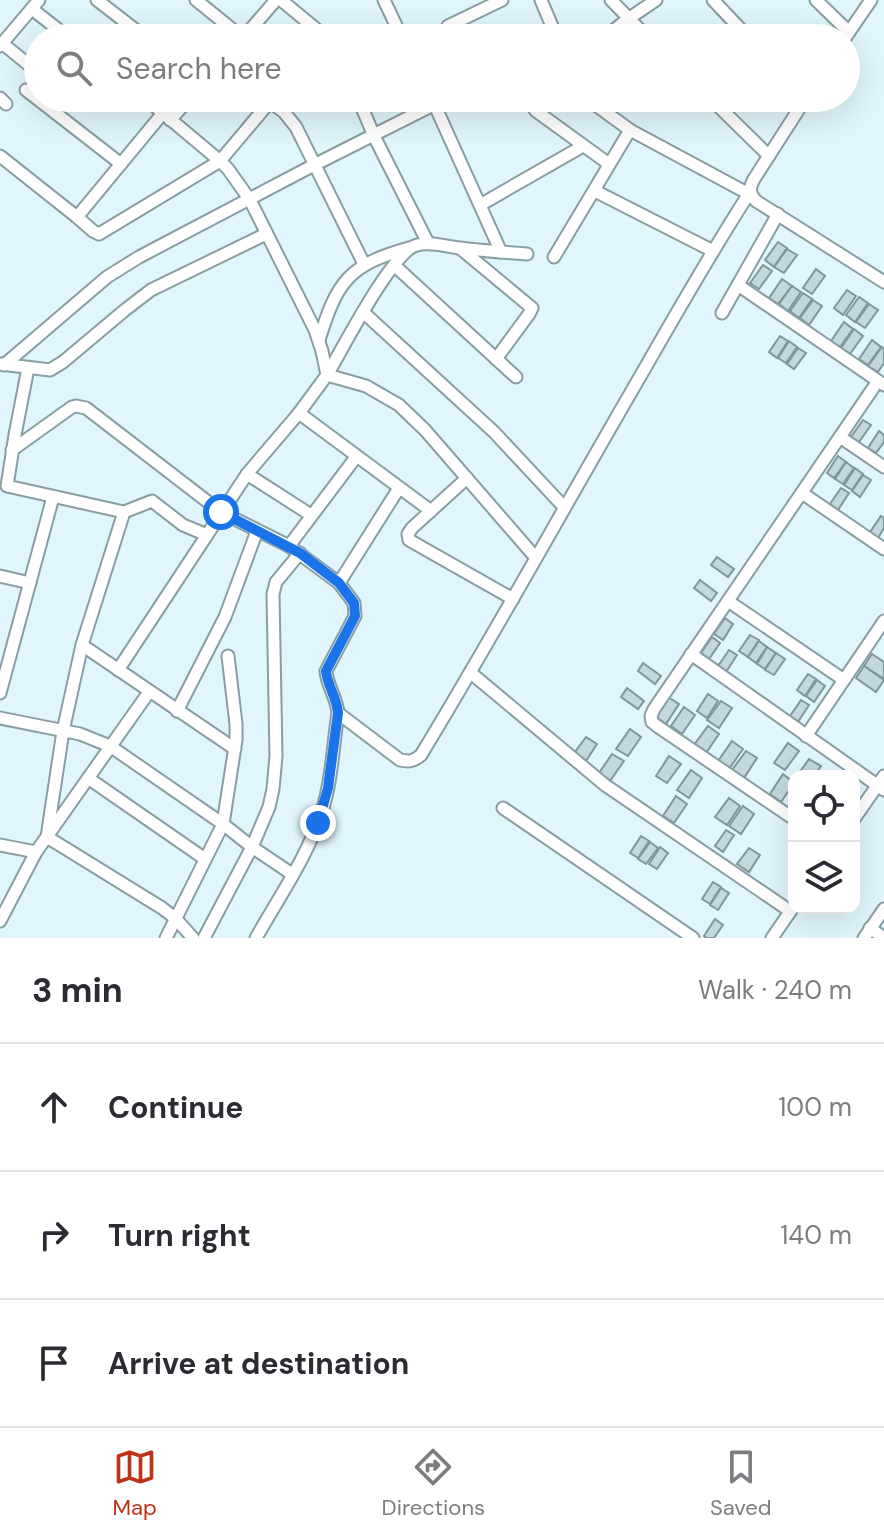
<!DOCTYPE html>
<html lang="en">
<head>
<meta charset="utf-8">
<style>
	:root { --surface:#fff; --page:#f2f2f3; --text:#2b2b33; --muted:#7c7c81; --line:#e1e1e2; --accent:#be3316 }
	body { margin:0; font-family:"DM Sans",sans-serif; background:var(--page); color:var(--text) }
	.controls { position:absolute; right:24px; bottom:24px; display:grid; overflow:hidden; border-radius:16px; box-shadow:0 8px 32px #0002 }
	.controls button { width:72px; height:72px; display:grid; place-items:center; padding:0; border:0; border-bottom:2px solid var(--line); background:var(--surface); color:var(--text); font:40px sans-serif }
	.stop { position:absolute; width:24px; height:24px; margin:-18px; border:6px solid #1a73e8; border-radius:50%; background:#fff }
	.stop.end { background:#1a73e8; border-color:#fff; box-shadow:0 2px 8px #0008 }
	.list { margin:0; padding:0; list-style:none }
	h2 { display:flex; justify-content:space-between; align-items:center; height:104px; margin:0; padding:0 32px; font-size:34px }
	h2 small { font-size:26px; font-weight:400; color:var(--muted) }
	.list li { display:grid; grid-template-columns:52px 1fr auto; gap:24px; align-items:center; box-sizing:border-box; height:128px; padding:0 32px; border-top:2px solid var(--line) }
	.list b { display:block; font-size:30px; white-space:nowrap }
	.list em { font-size:26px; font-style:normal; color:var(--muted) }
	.icon { flex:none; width:44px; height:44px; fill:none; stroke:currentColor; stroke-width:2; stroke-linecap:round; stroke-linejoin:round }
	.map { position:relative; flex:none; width:884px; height:938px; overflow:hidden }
	.search { position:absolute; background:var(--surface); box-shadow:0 8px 32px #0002; left:24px; right:24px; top:24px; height:88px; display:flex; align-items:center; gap:20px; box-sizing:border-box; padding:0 28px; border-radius:44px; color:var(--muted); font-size:30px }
	.sheet { height:488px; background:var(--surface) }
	nav { display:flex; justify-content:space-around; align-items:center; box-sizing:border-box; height:112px; border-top:2px solid var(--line); background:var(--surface); font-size:22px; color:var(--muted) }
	nav a { display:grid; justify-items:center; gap:4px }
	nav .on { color:var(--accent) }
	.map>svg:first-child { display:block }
	.building { fill:#c2d8de; stroke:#81969b; stroke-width:2 }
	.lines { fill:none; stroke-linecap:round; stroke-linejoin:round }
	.minor-casing { stroke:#899ea3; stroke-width:15 }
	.minor { stroke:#fff; stroke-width:11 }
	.route { stroke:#1a73e8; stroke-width:10 }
</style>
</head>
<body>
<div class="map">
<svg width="884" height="938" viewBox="0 0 884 938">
	<rect width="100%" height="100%" fill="#e0f6fc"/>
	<g class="building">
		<polygon points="778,242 787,248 774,267 765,260"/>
		<polygon points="787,249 797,255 784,273 774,267"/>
		<polygon points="763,265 772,271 759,289 750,283"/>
		<polygon points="816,269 825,276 812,294 803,288"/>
		<polygon points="782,279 792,286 778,304 769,298"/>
		<polygon points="792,286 801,292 788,311 779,304"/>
		<polygon points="847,290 856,296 843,315 834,308"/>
		<polygon points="803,293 812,299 799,318 790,311"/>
		<polygon points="859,297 868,303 855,322 846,315"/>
		<polygon points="813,300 822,306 809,325 800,318"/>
		<polygon points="869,304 878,310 865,328 856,322"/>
		<polygon points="844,322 853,329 840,347 831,341"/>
		<polygon points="854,329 863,336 850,354 841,348"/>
		<polygon points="780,336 788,341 777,358 769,352"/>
		<polygon points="872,340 881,347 868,365 859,359"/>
		<polygon points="789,341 797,347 786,363 778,358"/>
		<polygon points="882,347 884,349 884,363 878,372 868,366"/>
		<polygon points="798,348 806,353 794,369 787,364"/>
		<polygon points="863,420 871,425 859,442 851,437"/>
		<polygon points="879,431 884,435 884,442 876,453 868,448"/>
		<polygon points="838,456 846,462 834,478 827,473"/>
		<polygon points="846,462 854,468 843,484 835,479"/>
		<polygon points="855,468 863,474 852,490 844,485"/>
		<polygon points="863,475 871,480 860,497 852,491"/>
		<polygon points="841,488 849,493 838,510 830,504"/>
		<polygon points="881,516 884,518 884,528 878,538 870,532"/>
		<polygon points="717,557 734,569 728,577 711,565"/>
		<polygon points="700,580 717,593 711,601 694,588"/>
		<polygon points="725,618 733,624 723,640 714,634"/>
		<polygon points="750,635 759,640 748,657 739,651"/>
		<polygon points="712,637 720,643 709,659 701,653"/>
		<polygon points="759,641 767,647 756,663 748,657"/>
		<polygon points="767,647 776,653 765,669 757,664"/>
		<polygon points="729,650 737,655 726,672 718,666"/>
		<polygon points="776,653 785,659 774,675 765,670"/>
		<polygon points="872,654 884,662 884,679 864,666"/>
		<polygon points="643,663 661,676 655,684 638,671"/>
		<polygon points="864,666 884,680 876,692 856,678"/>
		<polygon points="808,674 816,679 805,696 797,690"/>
		<polygon points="817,680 825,686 814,702 806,696"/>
		<polygon points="627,688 644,701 638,709 621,697"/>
		<polygon points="708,694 718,701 707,718 697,711"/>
		<polygon points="668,697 679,704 666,724 655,716"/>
		<polygon points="801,700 809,705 798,722 790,716"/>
		<polygon points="721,701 732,708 719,728 707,720"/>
		<polygon points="684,707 695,715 682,734 671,726"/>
		<polygon points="708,726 719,734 706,753 694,745"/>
		<polygon points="630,729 641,737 628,756 616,749"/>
		<polygon points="586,737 597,744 584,764 572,756"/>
		<polygon points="732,741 743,749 729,769 718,761"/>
		<polygon points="788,743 799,751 785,770 774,763"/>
		<polygon points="746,751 757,758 744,778 732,770"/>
		<polygon points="612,754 624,761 610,781 599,773"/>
		<polygon points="669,756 681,764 667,783 656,776"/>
		<polygon points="809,759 821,766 814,776 797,776"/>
		<polygon points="691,770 702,778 689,798 677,790"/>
		<polygon points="783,774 794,783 781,802 770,794"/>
		<polygon points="676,796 687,804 674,823 663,816"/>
		<polygon points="729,798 740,806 727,825 715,817"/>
		<polygon points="743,806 754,814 741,834 729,826"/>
		<polygon points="726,830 734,835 723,852 715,846"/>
		<polygon points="641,836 649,841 638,858 630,853"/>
		<polygon points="650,842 658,848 646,864 638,859"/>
		<polygon points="660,847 668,853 657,869 649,864"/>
		<polygon points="749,848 760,855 749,872 737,864"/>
		<polygon points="713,882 721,887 710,904 702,899"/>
		<polygon points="721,888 729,893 718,910 710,905"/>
		<polygon points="715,919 723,925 714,938 707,938 704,936"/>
	</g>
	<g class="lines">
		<defs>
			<g id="minor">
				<polyline points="97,0 146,38"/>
				<polyline points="196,0 243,38"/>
				<polyline points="281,0 327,38"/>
				<polyline points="384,0 402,38"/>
				<polyline points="541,0 557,38"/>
				<polyline points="611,0 648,38"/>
				<polyline points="713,0 749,38"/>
				<polyline points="816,0 849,32"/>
				<polyline points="32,9 69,38"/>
				<polyline points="448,26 502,0"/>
				<polyline points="243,38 276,0"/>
				<polyline points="604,38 628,19 656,0"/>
				<polyline points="845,38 871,0"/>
				<polyline points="2,43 35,70"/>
				<polyline points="0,46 39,0"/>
				<polyline points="26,90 121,164"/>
				<polyline points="0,98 6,104"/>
				<polyline points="358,98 374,136 428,243"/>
				<polyline points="535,98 531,104 536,111 609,164"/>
				<polyline points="586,98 630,130 749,194"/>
				<polyline points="710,98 769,156"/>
				<path d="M806 98 754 179C749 188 749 193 756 201L884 282"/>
				<polyline points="432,99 501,252"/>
				<polyline points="270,102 284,112 296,127 364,264"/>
				<polyline points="170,120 190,98"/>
				<polyline points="0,156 77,217 93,231 99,234 220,161 273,98"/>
				<polyline points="595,191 713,251"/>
				<polyline points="480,205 583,146"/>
				<polyline points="77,217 163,113"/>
				<polyline points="461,249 532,308 529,314 496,359"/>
				<path d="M527 254C505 252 482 251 460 248 446 247 431 241 417 245 392 251 342 350 327 375L366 386 399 405 425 430 536 558"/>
				<polyline points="554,257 630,130"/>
				<polyline points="394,265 516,377"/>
				<polyline points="738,285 884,385"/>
				<polyline points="363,312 494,432 564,507"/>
				<polyline points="722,313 778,214"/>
				<path d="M319 340C337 282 348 265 409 248"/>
				<polyline points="1,364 50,370 63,362 125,310 151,290 266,234"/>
				<polyline points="4,365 107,277 139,257 314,165 447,98"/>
				<polyline points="28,368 15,435 7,486 124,512 152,501 183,525 207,535 247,474 299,413 327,375 322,351 315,330 250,200 228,169 220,161 145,98"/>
				<polyline points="299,413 431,511"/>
				<polyline points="840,437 884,467"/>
				<path d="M12 450 72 407 76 406 86 408 221 512 289 546 339 583 354 603 355 616 326 671C327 686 337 698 338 713 333 745 332 780 322 811 308 856 279 897 256 938"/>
				<polyline points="247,474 311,515"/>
				<polyline points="467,478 412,528 408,534 409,540 513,599"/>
				<polyline points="802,493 884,549"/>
				<polyline points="124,512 82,645 63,731 47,837 162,908 175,918 193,938"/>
				<polyline points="289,546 356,457"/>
				<polyline points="0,576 30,583"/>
				<polyline points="339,583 399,488"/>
				<polyline points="728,601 844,680"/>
				<polyline points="82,645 235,749"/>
				<polyline points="691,654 884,790"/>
				<polyline points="118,670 207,535"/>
				<polyline points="471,673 605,785 790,911"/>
				<polyline points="0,693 53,497"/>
				<polyline points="177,711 225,617 257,531"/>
				<path d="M338 713 400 760C410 762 414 761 421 755 497 630 567 502 641 375 676 314 711 252 750 192"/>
				<polyline points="0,718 80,734 110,746 223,824 252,847 292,874"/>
				<polyline points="806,736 884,621"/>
				<polyline points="88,778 205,859"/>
				<polyline points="503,808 693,938"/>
				<polyline points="794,819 657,726 652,722 651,716 654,709 878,381"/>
				<polyline points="854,819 884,776"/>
				<polyline points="0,845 36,852"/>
				<polyline points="0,921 36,852 149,692"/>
				<polyline points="870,928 884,938"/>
				<polyline points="166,938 223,824 236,740 236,724 228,656"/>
				<polyline points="204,938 252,847 269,807 273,789 276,756 273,594 276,582 300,553"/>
				<polyline points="772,938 794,906"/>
				<polyline points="864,938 884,909"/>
			</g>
		</defs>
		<use href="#minor" class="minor-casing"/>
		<use href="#minor" class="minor"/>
	</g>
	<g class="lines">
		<path class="route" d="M221 512 300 553 339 583 354 603 355 616 326 671C327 685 337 698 338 713L328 788 318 823"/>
	</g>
</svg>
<div class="controls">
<button><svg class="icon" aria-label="locate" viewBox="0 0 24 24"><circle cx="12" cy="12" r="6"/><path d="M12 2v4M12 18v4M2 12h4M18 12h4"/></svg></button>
<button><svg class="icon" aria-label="layers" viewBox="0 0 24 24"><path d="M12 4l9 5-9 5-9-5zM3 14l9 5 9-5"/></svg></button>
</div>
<div class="stop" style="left:221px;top:512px"></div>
<div class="stop end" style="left:318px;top:823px"></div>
<div class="search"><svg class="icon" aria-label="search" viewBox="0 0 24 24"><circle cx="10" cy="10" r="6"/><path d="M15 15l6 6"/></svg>Search here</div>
</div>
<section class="sheet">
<h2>3 min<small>Walk · 240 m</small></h2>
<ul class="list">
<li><svg class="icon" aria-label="ahead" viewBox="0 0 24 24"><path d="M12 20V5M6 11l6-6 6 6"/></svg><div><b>Continue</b></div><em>100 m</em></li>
<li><svg class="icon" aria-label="right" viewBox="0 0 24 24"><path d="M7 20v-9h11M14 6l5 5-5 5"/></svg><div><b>Turn right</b></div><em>140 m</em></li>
<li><svg class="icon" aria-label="arrive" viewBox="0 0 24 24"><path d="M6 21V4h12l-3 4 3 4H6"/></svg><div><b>Arrive at destination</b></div></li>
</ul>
</section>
<nav>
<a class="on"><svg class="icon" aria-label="map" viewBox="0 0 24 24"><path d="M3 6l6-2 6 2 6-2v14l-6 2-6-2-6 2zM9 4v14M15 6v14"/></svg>Map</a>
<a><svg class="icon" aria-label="directions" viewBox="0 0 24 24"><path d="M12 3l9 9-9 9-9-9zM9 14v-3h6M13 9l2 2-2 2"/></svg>Directions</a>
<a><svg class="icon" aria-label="saved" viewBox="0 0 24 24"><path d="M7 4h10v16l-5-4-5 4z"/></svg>Saved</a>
</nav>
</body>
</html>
